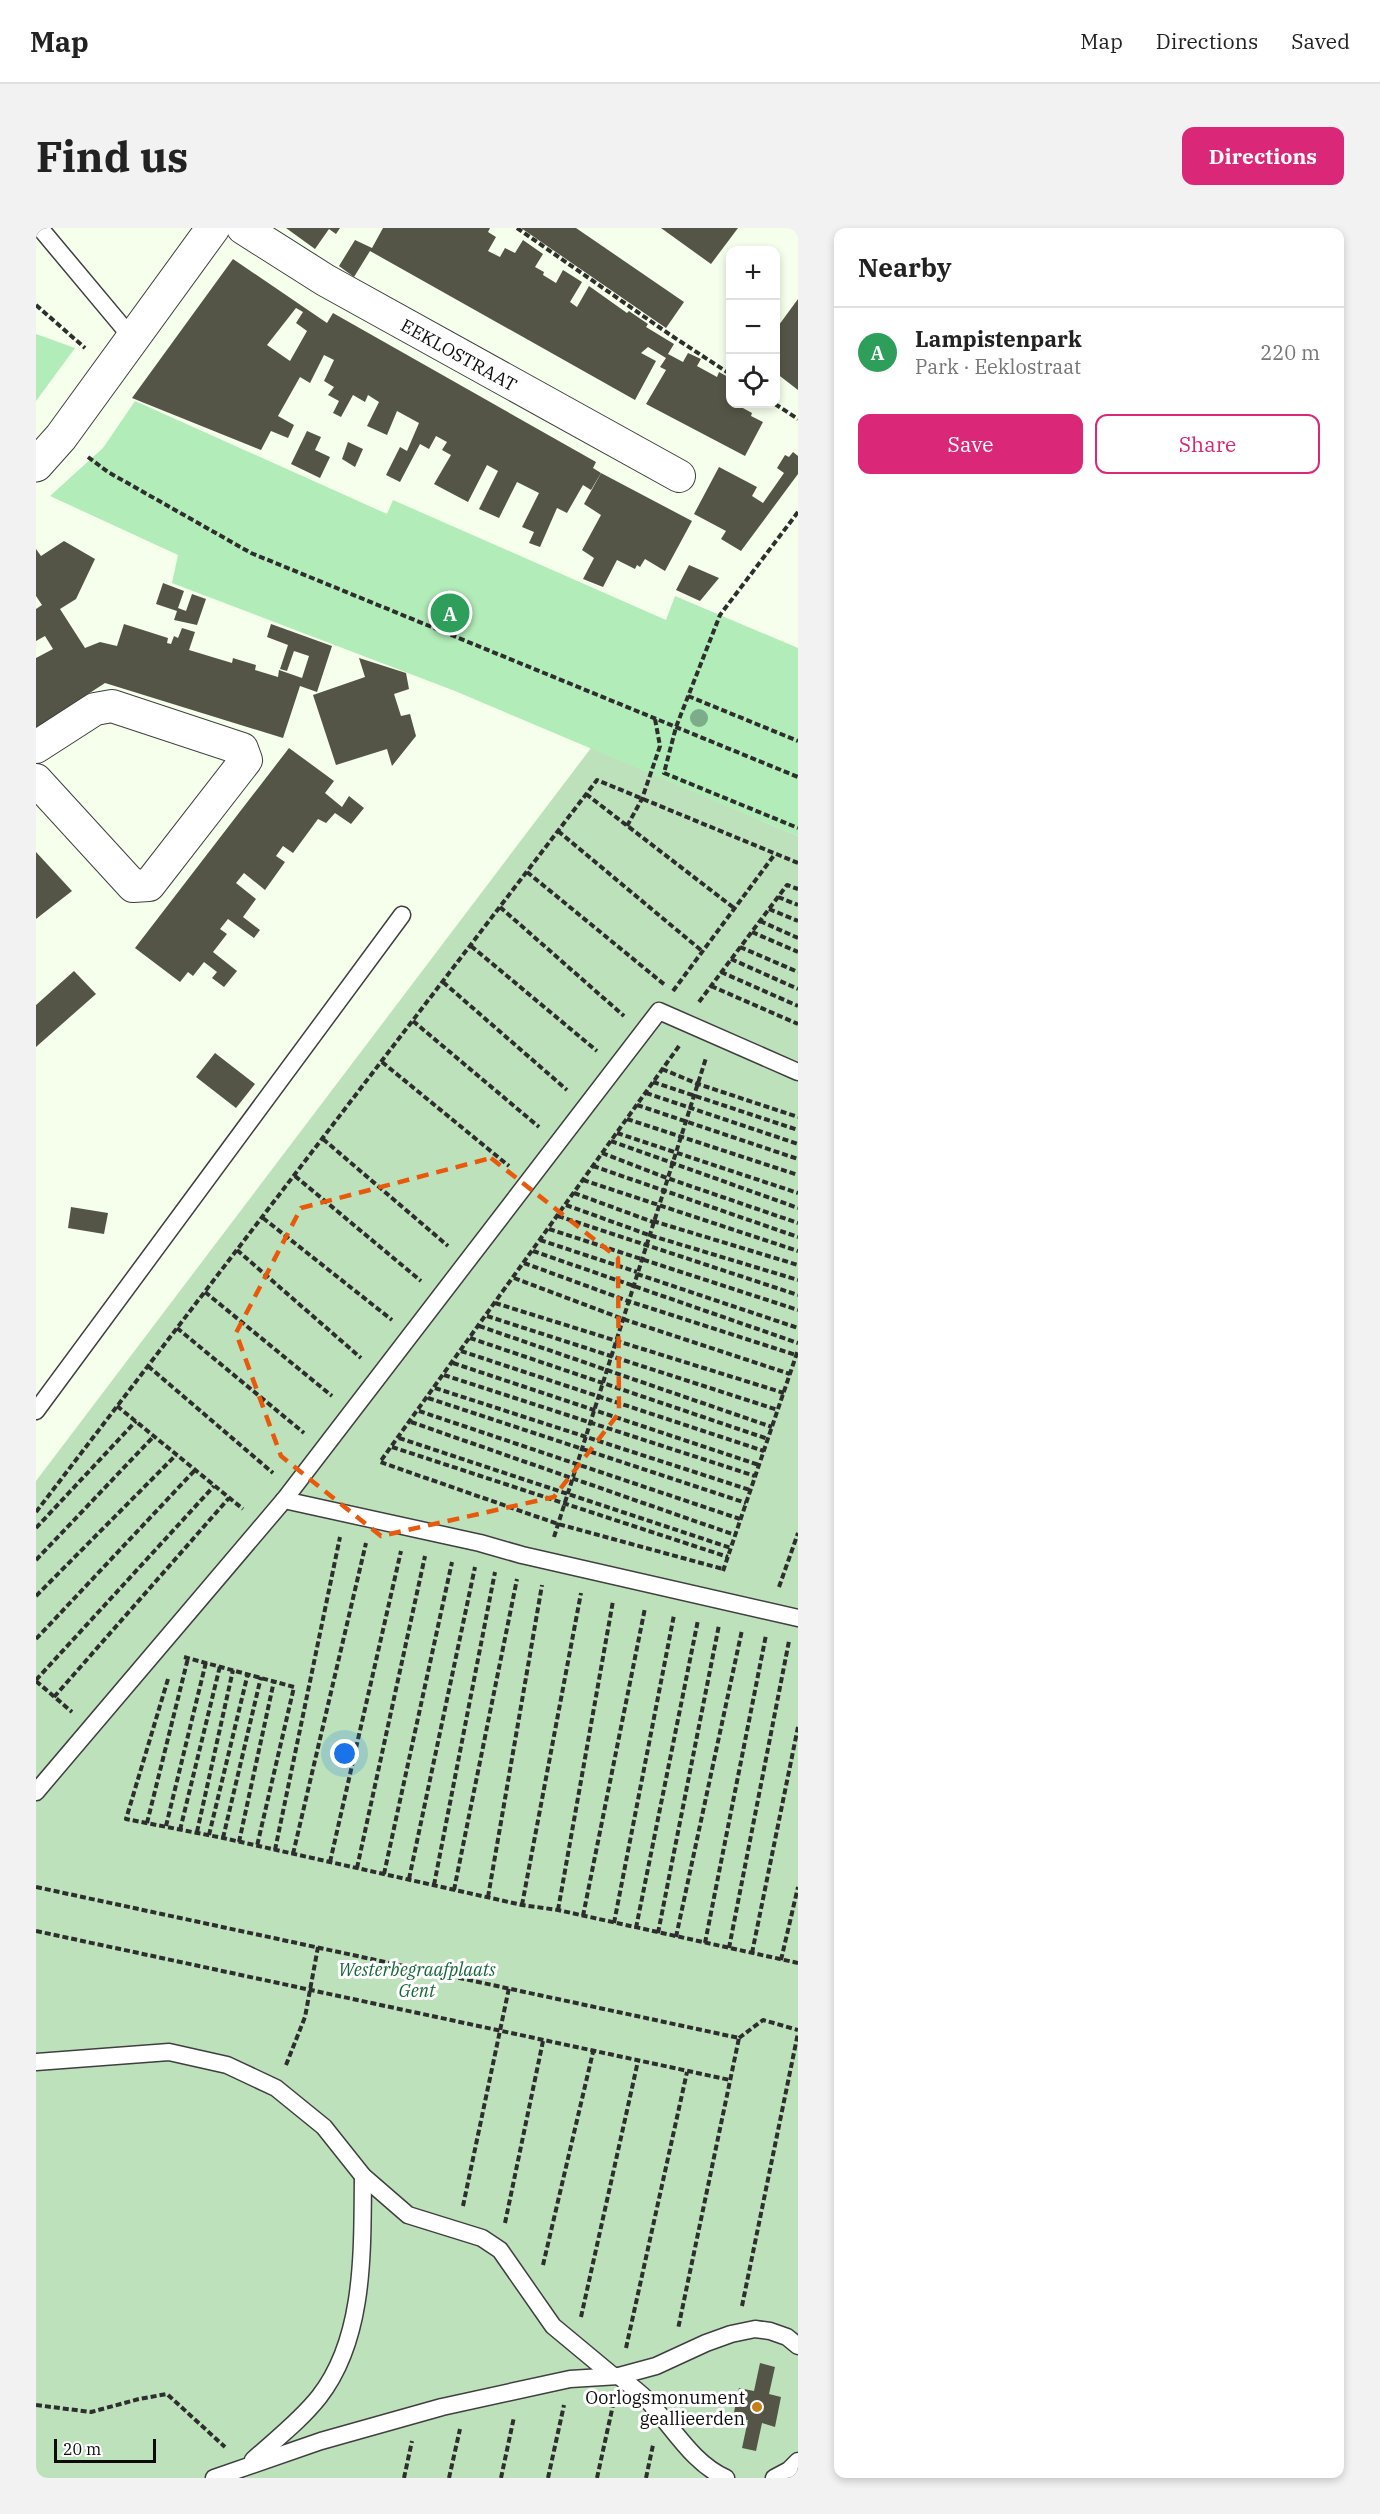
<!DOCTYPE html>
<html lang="en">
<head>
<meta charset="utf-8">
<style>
	:root { --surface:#fff; --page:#f2f2f2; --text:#222; --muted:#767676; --line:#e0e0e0; --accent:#db2777 }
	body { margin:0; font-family:"IBM Plex Serif",serif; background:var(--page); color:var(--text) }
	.controls { position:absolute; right:18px; top:18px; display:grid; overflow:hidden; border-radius:12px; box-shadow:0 3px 9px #0003 }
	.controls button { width:54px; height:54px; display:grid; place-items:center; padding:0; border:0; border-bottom:2px solid var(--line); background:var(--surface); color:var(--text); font:30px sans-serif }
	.scale { position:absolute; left:18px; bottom:15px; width:102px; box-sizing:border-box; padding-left:6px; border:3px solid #0c0c0c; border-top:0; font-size:16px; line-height:21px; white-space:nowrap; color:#0c0c0c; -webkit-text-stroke:4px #fff; paint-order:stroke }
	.you { position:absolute; left:309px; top:1526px; width:21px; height:21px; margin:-15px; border:4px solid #fff; border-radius:50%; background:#1a73e8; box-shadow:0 0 0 9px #1a73e833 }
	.badge { display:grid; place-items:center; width:39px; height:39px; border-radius:50%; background:var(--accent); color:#fff; font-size:20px; font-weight:700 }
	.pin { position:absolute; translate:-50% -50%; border:3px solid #fff; box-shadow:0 2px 6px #0006 }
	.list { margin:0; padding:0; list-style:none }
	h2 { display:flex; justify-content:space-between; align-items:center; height:78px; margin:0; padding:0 24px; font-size:26px }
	h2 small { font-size:20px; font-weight:400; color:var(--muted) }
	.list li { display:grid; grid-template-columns:39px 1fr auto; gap:18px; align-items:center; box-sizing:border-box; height:90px; padding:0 24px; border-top:2px solid var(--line) }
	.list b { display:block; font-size:22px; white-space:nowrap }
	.list p { margin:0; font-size:20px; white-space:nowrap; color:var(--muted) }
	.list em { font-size:20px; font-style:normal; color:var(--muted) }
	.actions { display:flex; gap:12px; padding:18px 24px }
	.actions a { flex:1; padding:14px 0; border:2px solid var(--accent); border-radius:12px; text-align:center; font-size:21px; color:var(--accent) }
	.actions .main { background:var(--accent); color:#fff }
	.icon { flex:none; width:33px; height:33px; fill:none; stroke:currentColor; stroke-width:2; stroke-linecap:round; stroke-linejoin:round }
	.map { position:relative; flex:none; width:762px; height:2250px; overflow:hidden; border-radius:12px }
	header { display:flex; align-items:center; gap:36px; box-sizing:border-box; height:84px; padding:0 30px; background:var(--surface); border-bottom:2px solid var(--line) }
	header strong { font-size:28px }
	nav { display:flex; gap:33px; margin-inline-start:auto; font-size:21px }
	.intro { display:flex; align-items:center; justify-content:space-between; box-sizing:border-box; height:144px; padding:0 36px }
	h1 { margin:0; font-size:42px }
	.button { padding:15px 27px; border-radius:12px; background:var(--accent); color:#fff; font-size:21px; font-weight:700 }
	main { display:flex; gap:36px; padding:0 36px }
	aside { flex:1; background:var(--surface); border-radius:12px; box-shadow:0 3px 9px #0003 }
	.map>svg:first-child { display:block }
	.green { fill:#b2ecb8 }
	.cemetery { fill:#bde2bb }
	.building { fill:#555547; fill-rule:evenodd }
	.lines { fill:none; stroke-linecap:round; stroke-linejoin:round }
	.service-casing { stroke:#3f3f3f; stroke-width:19 }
	.minor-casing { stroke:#3f3f3f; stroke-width:34 }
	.tertiary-casing { stroke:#3f3f3f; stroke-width:35 }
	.path { stroke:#2e2e2e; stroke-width:4; stroke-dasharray:6 3; stroke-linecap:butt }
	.service { stroke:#fff; stroke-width:16 }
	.minor { stroke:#fff; stroke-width:32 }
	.tertiary { stroke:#fff; stroke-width:33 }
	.tree { fill:#7cac89 }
	.marked { fill:none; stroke:#e8590c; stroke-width:4.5; stroke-dasharray:12 8; stroke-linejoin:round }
	.poi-dot { fill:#c67e1a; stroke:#fff; stroke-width:2 }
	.labels { text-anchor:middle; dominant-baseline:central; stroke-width:6; stroke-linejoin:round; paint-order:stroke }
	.street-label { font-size:18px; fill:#0c0c0c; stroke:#fff }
	.park-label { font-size:18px; font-style:italic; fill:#186839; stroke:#fff }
	.poi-label { font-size:18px; fill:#0c0c0c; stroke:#fff; text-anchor:end }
</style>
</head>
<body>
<header>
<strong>Map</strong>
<nav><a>Map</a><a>Directions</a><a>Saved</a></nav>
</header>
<div class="intro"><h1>Find us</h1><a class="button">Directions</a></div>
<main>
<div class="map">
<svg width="762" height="2250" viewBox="0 0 762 2250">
	<rect width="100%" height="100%" fill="#f6ffeb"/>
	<g class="green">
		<polygon points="0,106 39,120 0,173"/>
		<polygon points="99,173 351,286 357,272 630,392 639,368 762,420 762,608 419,463 136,355 142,327 14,268 67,220"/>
	</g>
	<polygon class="cemetery" points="555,520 762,608 762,2250 0,2250 0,1253"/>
	<g class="building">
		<polygon points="250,0 304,0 300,6 293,1 279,21"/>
		<polygon points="347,0 454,0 452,4 460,9 452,23 464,29 469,20 479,25 487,12 507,26 499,39 508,44 507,47 520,55 527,42 546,54 534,74 541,79 553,58 591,85 593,83 612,96 610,99 638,116 632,126 647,134 652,125 665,131 661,138 681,149 683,144 694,150 694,176 707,176 705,179 716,185 715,188 727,194 709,228 610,176 630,142 624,139 630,130 612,119 605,125 620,133 599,172 334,23 318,49 303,38 319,12 336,20"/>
		<polygon points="485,0 540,0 648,74 630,100"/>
		<polygon points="625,0 702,0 675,36"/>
		<path d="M197 31 291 95 297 85 560 234 557 240 565 245 555 262 547 257 531 285 521 280 504 319 493 315 498 304 486 299 503 265 481 254 463 290 443 281 462 243 451 237 432 274 413 264 398 256 415 227 406 222 411 214 400 208 393 221 384 216 364 254 350 247 364 219 371 223 383 195 361 183 351 207 331 198 343 174 332 167 329 174 317 167 305 189 297 185 303 173 292 167 298 159 288 153 298 132 288 127 274 155 264 149 242 188 258 197 252 210 235 203 225 222 96 170ZM260 80 267 84 260 95 271 103 254 133 231 117Z"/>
		<polygon points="762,71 762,162 740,145 740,101"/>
		<polygon points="271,203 285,209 279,222 294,229 284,250 255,236"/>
		<polygon points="312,214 327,221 319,239 306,231"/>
		<polygon points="757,224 762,228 762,246 705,323 685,311 690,303 658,286 683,239 721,259 716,268 727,275 748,245 741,240 749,227 753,229"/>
		<polygon points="565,245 656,293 629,343 609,331 604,339 601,337 599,341 581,332 567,359 547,351 558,330 546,322 565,287 548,276"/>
		<polygon points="28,313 59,331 40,371 24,381 49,420 64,414 81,418 88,396 132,410 131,415 135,416 138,408 142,410 146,400 159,404 153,422 196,435 197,430 200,431 220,437 219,442 242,449 243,442 266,450 273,428 258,423 251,443 244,441 252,417 231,409 235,396 296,418 281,464 264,458 247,510 69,455 0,500 0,430 17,421 9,408 0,413 0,381 6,377 0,368 0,321 5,328"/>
		<polygon points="653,337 683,350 664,373 640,362"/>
		<polygon points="127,355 148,363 142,380 150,383 156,366 170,371 161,397 138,392 141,383 120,376"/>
		<polygon points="323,430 370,445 373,461 358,466 365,488 374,486 380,508 356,538 351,521 300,537 277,467 329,449"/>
		<polygon points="253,520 298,553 289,565 306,579 313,568 328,580 315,596 299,585 290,595 282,591 257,625 247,618 240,628 249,634 229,662 208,645 200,655 220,671 207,689 224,702 218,710 192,691 184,701 191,706 177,724 201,743 188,759 176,750 181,744 168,734 157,748 152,744 144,754 99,720"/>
		<polygon points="0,624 36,663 0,691"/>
		<polygon points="38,743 60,766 0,819 0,777"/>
		<polygon points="179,825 219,856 200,880 160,849"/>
		<polygon points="35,979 72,985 68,1006 32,1000"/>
		<polygon points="724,2135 739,2139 733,2166 745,2169 739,2199 726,2195 720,2223 706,2220 712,2192 697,2189 703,2160 718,2163"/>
	</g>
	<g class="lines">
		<defs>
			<g id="service">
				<polyline points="4,0 96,110"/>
				<polyline points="0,1183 366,687"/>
				<polyline points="248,1272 444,1315 486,1327 762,1390"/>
				<polyline points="0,1564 248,1272 623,783 762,844"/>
				<polyline points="0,1834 133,1824 191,1837 240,1860 288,1899 327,1948 372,1987 446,2010 464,2022 517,2098 576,2147"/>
				<path d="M583 2148C593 2157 604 2164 612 2173 637 2199 656 2235 690 2250"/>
				<path d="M217 2232C239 2212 264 2193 283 2169 330 2109 326 2020 327 1948"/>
				<polyline points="178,2250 285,2213 406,2179 534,2151 583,2148 620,2138 670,2115 695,2106 719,2101 734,2103 751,2109 762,2118"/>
				<polyline points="738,2250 753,2242 762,2233"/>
			</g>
			<g id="minor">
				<polyline points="207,0 289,52 643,248"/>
				<polyline points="0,519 59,481 76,478 206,521 210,532 113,657 97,658 0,552"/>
			</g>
			<polyline id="tertiary" points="0,237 25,209 177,0"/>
		</defs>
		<use href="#service" class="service-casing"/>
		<use href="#minor" class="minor-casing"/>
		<use href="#tertiary" class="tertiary-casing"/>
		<g class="path">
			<polyline points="481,0 633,106 694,146"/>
			<polyline points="0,77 49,120"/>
			<polyline points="739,176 762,191"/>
			<polyline points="52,229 72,244 215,325 762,549"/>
			<polyline points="762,284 684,387 640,499 628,545 762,600"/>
			<polyline points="652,468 762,513"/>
			<polyline points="550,566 698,680"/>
			<polyline points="591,598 606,571 624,518 619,491"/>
			<polyline points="522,603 666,723"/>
			<polyline points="491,644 629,757"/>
			<polyline points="742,669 762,677"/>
			<polyline points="464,679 588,788"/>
			<polyline points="733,681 762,693"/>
			<polyline points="724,693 762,710"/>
			<polyline points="716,704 762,724"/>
			<polyline points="435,718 561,823"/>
			<polyline points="704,719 762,744"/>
			<polyline points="695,731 762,761"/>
			<polyline points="685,744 762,778"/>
			<polyline points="407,754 531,862"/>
			<polyline points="675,758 762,796"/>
			<polyline points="637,763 739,626"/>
			<polyline points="663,774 751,657 762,661"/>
			<polyline points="377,793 503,899"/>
			<polyline points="643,818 344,1234 522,1296 687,1341"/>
			<polyline points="346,834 473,938"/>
			<polyline points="626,841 662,856 762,889"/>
			<polyline points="617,854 762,902"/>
			<polyline points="610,865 762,916"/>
			<polyline points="601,877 762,931"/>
			<polyline points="591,891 762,947"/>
			<polyline points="581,905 762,965"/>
			<polyline points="287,911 412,1018"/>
			<polyline points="575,913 762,980"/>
			<polyline points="566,925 631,950 762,995"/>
			<polyline points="557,938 762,1009"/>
			<polyline points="259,948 385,1053"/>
			<polyline points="547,952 762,1023"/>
			<polyline points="538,965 617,994"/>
			<polyline points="530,977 613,1007 762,1052"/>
			<polyline points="522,988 762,1067"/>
			<polyline points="227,990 356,1092"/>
			<polyline points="617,993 762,1037"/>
			<polyline points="513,1001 762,1082"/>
			<polyline points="504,1012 601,1044"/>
			<polyline points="201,1022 325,1130"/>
			<polyline points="497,1023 762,1115"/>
			<polyline points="488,1035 592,1073 760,1127"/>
			<polyline points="601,1046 762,1100"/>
			<polyline points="478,1050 587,1091 754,1146"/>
			<polyline points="169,1064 296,1168"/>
			<polyline points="459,1075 748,1165"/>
			<polyline points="451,1088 742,1182"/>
			<polyline points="443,1098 736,1199"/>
			<polyline points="141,1100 268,1205"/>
			<polyline points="434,1110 732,1211"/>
			<polyline points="425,1123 728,1223"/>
			<polyline points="417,1135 723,1237"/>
			<polyline points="112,1138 237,1245"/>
			<polyline points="408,1147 719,1248"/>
			<polyline points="399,1160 714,1262"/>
			<polyline points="392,1170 710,1275"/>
			<polyline points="81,1178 207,1281"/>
			<polyline points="383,1183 704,1291"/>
			<polyline points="375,1194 699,1307"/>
			<polyline points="363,1210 695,1320"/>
			<polyline points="356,1219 692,1329"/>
			<polyline points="0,1284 561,552 762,635"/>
			<polyline points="0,1300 100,1193"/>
			<polyline points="518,1309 670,830"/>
			<polyline points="0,1332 118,1208"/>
			<polyline points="687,1343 762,1122"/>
			<polyline points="743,1359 762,1305"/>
			<polyline points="0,1368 140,1227"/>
			<polyline points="0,1411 159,1242"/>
			<polyline points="148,1429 258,1459 221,1618"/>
			<polyline points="132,1451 90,1591 187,1610 486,1677 522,1682 762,1735"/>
			<polyline points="0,1452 178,1258"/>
			<polyline points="0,1453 36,1484"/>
			<polyline points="18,1469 193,1270"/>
			<polyline points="111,1595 152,1430"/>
			<polyline points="130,1598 170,1434"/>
			<polyline points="144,1602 184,1438"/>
			<polyline points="161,1604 197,1442"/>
			<polyline points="173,1607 212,1445"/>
			<polyline points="187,1610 225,1449"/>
			<polyline points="203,1614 238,1453"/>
			<polyline points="239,1622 304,1309"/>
			<polyline points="257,1626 330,1315"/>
			<polyline points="294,1634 365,1323"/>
			<polyline points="321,1640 389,1328"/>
			<polyline points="348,1646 416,1334"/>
			<polyline points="373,1651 439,1339"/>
			<polyline points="398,1657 459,1344"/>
			<polyline points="0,1659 703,1810 642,2101"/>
			<polyline points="418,1662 481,1351"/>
			<polyline points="452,1669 506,1357"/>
			<polyline points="486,1677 545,1365"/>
			<polyline points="522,1682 577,1373"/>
			<polyline points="547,1688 609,1380"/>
			<polyline points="578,1695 638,1387"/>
			<polyline points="600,1700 662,1392"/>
			<polyline points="0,1703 694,1852"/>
			<polyline points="622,1705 683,1397"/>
			<polyline points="640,1709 706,1402"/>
			<polyline points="669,1715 730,1407"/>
			<polyline points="693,1720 753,1413"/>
			<polyline points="716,1725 762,1499"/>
			<polyline points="745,1732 762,1659"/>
			<polyline points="703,1810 727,1792 762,1802"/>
			<polyline points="250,1837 269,1789 282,1719"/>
			<polyline points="427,1978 473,1760"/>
			<polyline points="469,1995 507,1813"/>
			<polyline points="507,2037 557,1824"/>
			<polyline points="706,2078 762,1805"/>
			<polyline points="545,2089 602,1833"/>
			<polyline points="590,2120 651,1844"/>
			<polyline points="0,2177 55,2184 103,2171 131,2166 189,2219"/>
			<polyline points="368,2250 376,2213"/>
			<polyline points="413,2250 424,2201"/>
			<polyline points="465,2250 478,2189"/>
			<polyline points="512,2250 528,2177"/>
			<polyline points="561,2250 577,2177"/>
			<polyline points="610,2250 617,2217"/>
		</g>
		<use href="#service" class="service"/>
		<use href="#minor" class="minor"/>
		<use href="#tertiary" class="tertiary"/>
	</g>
	<circle class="tree" cx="663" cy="490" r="9"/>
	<path class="marked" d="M455 930 582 1030 583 1185 518 1269 345 1308 245 1228 200 1105 265 980Z"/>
	<circle class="poi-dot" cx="721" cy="2179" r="6"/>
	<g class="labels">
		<g class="street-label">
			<text transform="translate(423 127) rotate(29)">EEKLOSTRAAT</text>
		</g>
		<g class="park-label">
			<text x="381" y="1741">Westerbegraafplaats<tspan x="381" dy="21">Gent</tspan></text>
		</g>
		<g class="poi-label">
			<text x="709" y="2169">Oorlogsmonument<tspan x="709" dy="21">geallieerden</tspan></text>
		</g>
	</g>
</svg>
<div class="controls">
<button>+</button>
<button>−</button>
<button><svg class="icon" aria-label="locate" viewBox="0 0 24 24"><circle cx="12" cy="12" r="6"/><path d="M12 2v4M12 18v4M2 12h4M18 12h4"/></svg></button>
</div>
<div class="scale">20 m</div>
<div class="you"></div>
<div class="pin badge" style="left:414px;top:385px;background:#2e9e5b">A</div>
</div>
<aside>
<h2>Nearby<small></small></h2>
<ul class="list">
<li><span class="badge" style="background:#2e9e5b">A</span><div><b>Lampistenpark</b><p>Park · Eeklostraat</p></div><em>220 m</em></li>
</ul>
<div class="actions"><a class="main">Save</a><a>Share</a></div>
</aside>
</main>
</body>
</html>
